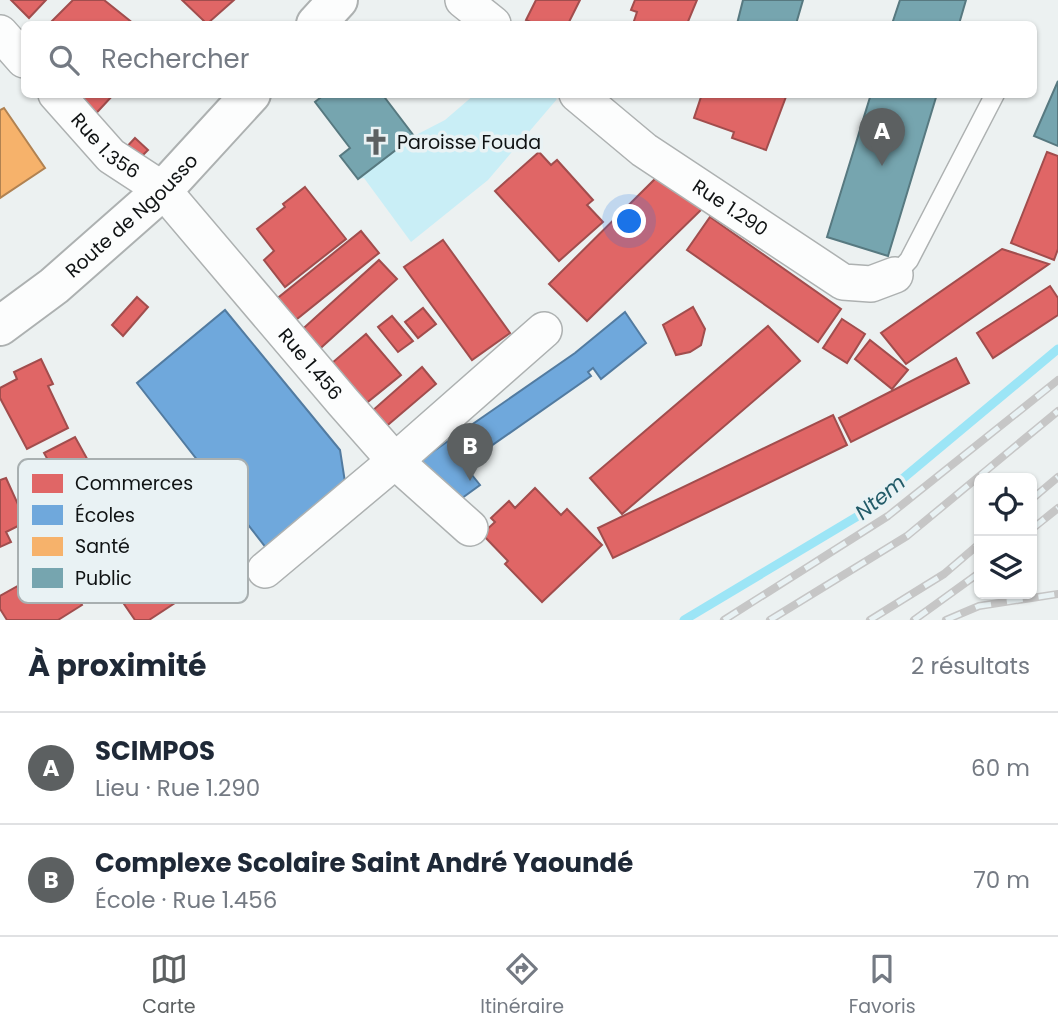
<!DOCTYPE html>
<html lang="fr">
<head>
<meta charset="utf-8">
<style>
	:root { --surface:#fff; --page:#f2f2f3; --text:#1f2937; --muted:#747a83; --line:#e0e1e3; --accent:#5c6061 }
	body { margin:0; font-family:Poppins,sans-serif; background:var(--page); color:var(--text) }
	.controls { position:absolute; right:21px; bottom:21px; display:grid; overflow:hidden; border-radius:10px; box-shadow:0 2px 5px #0004 }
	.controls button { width:63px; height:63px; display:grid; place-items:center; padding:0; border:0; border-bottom:2px solid var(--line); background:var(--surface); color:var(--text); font:35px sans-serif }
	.you { position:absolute; left:630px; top:222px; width:24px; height:24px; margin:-18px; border:5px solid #fff; border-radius:50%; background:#1a73e8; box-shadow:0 0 0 10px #1a73e833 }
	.badge { display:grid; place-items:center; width:46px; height:46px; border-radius:50%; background:var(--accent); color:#fff; font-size:23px; font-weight:700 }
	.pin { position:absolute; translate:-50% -58px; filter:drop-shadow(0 2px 4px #0008) }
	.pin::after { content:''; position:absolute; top:37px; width:24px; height:21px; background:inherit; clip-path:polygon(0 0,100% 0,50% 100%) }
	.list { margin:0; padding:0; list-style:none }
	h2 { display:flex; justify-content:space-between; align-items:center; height:91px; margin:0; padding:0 28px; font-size:30px }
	h2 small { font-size:23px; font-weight:400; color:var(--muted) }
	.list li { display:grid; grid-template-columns:46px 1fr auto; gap:21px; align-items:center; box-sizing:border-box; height:112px; padding:0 28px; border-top:2px solid var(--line) }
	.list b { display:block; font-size:26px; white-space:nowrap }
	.list p { margin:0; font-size:23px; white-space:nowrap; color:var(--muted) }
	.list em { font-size:23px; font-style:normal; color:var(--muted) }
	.icon { flex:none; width:38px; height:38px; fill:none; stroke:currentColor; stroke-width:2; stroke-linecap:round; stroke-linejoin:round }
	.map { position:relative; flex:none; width:1058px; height:620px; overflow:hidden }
	.search { position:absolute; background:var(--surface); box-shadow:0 2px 5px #0004; left:21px; right:21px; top:21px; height:77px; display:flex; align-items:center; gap:18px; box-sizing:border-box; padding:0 24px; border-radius:10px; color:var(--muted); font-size:26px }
	.sheet { height:315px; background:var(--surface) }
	nav { display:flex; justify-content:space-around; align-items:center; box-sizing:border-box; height:98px; border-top:2px solid var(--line); background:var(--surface); font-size:19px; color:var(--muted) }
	nav a { display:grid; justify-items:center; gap:4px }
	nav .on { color:var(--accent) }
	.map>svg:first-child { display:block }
	.green { fill:#c9eef6 }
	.shops { fill:#e06666; stroke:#a14d4d; stroke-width:2 }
	.schools { fill:#6fa8dc; stroke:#527ba0; stroke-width:2 }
	.health { fill:#f6b26b; stroke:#b18251; stroke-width:2 }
	.public { fill:#76a5af; stroke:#577980; stroke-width:2 }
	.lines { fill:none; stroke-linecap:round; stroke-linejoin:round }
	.stream { stroke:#9ce5f6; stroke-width:9 }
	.service-casing { stroke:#adb1b1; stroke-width:21 }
	.minor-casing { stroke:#adb1b1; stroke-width:38 }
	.secondary-casing { stroke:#adb1b1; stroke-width:42 }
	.service { stroke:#fcfdfd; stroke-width:18 }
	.minor { stroke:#fcfdfd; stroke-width:35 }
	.secondary { stroke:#fcfdfd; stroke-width:38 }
	.rail-casing { stroke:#c6c6c6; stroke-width:8 }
	.rail { stroke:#e9f2f4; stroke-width:5; stroke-dasharray:16; stroke-linecap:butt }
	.labels { text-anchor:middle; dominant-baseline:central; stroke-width:7; stroke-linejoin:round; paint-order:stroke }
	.poi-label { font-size:19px; fill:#0f1213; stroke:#e9f2f4; text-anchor:start }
	.street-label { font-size:19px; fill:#0f1213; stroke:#e9f2f4 }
	.water-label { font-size:21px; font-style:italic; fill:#225b68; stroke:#e9f2f4 }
	.key { fill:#e9f2f4; stroke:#a8afb0; stroke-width:2 }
	.key-label { font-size:19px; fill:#0f1213 }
</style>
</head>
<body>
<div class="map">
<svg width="1058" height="620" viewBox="0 0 1058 620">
	<rect width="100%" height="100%" fill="#ecf1f1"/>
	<polygon class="green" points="474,95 552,95 557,99 488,180 411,242 364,178 358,179 414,136 445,120"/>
	<g class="shops">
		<polygon points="11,0 46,0 29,18"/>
		<polygon points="73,0 104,0 134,24 49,24"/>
		<polygon points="182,0 234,0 207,24"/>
		<polygon points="536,0 580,0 568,24 535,24 526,20"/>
		<polygon points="635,0 697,0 687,24 633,24 637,12 631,10"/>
		<polygon points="71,94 114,94 88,122"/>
		<polygon points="702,94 787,94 766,150 732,138 734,132 694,118"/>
		<polygon points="135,138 148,150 135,163 123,151"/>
		<polygon points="539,152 551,165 557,160 593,200 587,205 603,222 559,261 495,191"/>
		<polygon points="1047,152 1058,156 1058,249 1054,260 1011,243"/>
		<polygon points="664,170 703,208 587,321 549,284"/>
		<polygon points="305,187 346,239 285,287 264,260 274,251 257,229 285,207 283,204"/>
		<polygon points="710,217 841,309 818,342 687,250"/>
		<polygon points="361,231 379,253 292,323 274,301"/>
		<polygon points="443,240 510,333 472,360 404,267"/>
		<polygon points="1002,249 1049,264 906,364 881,333"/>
		<polygon points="379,260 397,279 314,354 296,335"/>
		<polygon points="1050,286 1058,298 1058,315 993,358 977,333"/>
		<polygon points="137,297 148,307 123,336 112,325"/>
		<polygon points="693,307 705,329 701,345 690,352 676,355 663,325"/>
		<polygon points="423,308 436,324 418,338 405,322"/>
		<polygon points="392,316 413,341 398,352 378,327"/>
		<polygon points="842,319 865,334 847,363 823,348"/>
		<polygon points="768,326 800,361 622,514 590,478"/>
		<polygon points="366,334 401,375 359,409 325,369"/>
		<polygon points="870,340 908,370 892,389 855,359"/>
		<polygon points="956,358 969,383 851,442 839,418"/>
		<polygon points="41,359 53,384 48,386 68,428 27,449 0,398 0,388 17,379 14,372"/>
		<polygon points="422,367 436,384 376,435 363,419"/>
		<polygon points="833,415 847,445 613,558 598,528"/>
		<polygon points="75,437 116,511 53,546 40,525 74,507 44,453"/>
		<polygon points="6,478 26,522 6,532 11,542 0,547 0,480"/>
		<polygon points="535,488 561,515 567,509 602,545 542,602 505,564 508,561 482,534 495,522 491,518 509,501 515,508"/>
		<polygon points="175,520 213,578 149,620 135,620 100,569"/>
		<polygon points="57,564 82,605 58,620 7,620 0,609 0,596"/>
	</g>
	<g class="schools">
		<polygon points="225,310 340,450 345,482 267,549 137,383"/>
		<polygon points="625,312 646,343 601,379 593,368 588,372 591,376 464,465 480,485 454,504 418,462 575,353"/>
	</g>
	<polygon class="health" points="4,108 45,168 0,198 0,110"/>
	<g class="public">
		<polygon points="743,0 803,0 796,24 737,24"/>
		<polygon points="900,0 966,0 959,24 892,24"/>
		<polygon points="1058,81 1058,146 1034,136"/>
		<polygon points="325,94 382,94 414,136 358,179 340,156 350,148 315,102"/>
		<polygon points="871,94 937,94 888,256 827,237"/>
	</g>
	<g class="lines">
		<polyline class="stream" points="684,620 858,516 1058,349"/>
		<defs>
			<polyline id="service" points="895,275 909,260 995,94"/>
			<g id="minor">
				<polyline points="463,0 493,24"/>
				<polyline points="0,33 24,60"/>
				<path id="s1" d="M56 94 111 156 163 190 343 402 395 461 470 528"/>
				<path id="s2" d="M577 94 644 150 843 282 871 284 895 275"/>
				<polyline points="265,570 395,461 544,330"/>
			</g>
			<g id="secondary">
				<polyline points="316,24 338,0"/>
				<path id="s3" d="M0 326 54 286 163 190 251 94"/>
			</g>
		</defs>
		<use href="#service" class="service-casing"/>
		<use href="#minor" class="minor-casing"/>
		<use href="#secondary" class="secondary-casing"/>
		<use href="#service" class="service"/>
		<use href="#minor" class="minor"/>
		<use href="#secondary" class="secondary"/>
		<defs>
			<g id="rail">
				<polyline points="1032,499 1058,477"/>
				<polyline points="1032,529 1058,508"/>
				<polyline points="724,620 888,516 1058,380"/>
				<polyline points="770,620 907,536 1058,411"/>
				<polyline points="870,620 944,574 979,544"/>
				<polyline points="914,620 979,573"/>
				<polyline points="946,620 979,606 1058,594"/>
			</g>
		</defs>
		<use href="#rail" class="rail-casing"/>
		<use href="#rail" class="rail"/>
	</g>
	<defs>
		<symbol id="church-bare" viewBox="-9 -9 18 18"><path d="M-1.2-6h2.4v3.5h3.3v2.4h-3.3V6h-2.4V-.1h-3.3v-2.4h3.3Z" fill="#5c6061" stroke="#e9f2f4" stroke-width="2.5" paint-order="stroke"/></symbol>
	</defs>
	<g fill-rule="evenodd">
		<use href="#church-bare" x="357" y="123" width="38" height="38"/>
	</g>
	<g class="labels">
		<g class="poi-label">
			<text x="397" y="142">Paroisse Fouda</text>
		</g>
		<g class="street-label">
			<text stroke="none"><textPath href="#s1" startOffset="72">Rue 1.356</textPath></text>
			<text stroke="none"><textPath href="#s2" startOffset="191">Rue 1.290</textPath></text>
			<text stroke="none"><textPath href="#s3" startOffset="172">Route de Ngousso</textPath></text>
			<text stroke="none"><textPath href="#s1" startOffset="373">Rue 1.456</textPath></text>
		</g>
		<g class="water-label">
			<text transform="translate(880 497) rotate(-39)">Ntem</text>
		</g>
	</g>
	<rect x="18" y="459" width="230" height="144" rx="10" class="key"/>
	<rect x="32" y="474" width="31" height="19" fill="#e06666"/>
	<rect x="32" y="505" width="31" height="20" fill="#6fa8dc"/>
	<rect x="32" y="537" width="31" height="19" fill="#f6b26b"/>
	<rect x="32" y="568" width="31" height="20" fill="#76a5af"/>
	<g class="key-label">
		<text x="75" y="490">Commerces</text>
		<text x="75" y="522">Écoles</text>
		<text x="75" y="553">Santé</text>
		<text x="75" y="585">Public</text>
	</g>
</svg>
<div class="controls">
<button><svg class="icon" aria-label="locate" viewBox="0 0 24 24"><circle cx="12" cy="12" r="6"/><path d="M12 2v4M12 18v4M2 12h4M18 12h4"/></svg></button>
<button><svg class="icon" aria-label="layers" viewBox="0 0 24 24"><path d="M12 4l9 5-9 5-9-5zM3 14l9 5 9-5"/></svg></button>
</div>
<div class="you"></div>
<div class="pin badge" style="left:882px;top:166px">A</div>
<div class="pin badge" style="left:470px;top:481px">B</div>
<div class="search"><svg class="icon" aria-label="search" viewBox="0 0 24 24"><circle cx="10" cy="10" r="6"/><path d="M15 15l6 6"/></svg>Rechercher</div>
</div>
<section class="sheet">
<h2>À proximité<small>2 résultats</small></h2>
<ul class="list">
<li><span class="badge">A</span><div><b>SCIMPOS</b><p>Lieu · Rue 1.290</p></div><em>60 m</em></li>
<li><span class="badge">B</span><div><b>Complexe Scolaire Saint André Yaoundé</b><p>École · Rue 1.456</p></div><em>70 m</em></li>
</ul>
</section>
<nav>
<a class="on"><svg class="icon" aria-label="map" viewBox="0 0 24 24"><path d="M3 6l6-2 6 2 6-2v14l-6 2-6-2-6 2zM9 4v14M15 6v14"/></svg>Carte</a>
<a><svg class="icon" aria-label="directions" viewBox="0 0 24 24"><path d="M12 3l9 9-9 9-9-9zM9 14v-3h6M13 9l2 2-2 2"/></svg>Itinéraire</a>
<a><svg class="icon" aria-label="saved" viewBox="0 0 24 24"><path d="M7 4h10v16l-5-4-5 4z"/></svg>Favoris</a>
</nav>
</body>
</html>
